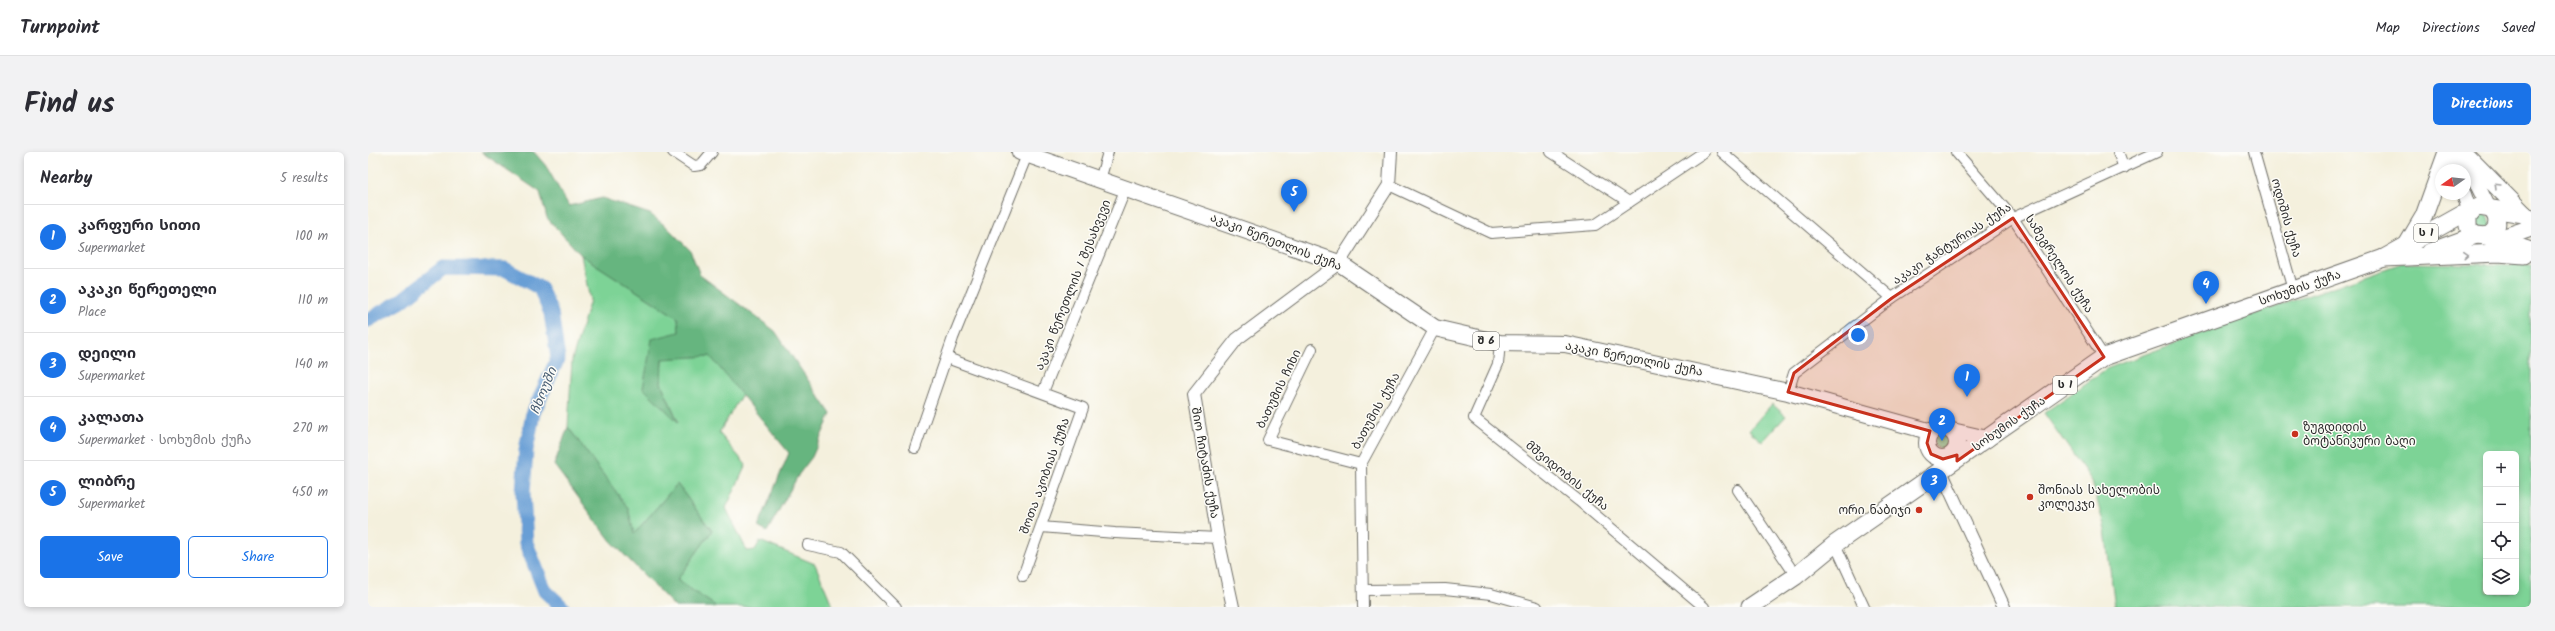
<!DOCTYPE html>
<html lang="en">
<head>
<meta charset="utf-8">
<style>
	:root { --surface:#fff; --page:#f2f2f3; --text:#2b2b33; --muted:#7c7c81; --line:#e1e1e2; --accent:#1a73e8 }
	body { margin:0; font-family:Kalam,"Noto Sans Georgian",sans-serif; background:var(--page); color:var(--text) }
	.controls { position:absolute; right:12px; bottom:12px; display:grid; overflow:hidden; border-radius:6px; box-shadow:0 2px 6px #0003 }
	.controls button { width:36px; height:36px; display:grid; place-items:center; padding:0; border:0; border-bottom:1px solid var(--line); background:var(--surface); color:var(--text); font:20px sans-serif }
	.compass { position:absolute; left:2067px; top:12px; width:36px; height:36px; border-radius:50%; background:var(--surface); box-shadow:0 2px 6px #0003; rotate:256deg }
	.you { position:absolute; left:1490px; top:183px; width:14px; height:14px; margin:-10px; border:3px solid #fff; border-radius:50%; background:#1a73e8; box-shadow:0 0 0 6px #1a73e833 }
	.badge { display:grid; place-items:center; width:26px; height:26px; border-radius:50%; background:var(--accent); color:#fff; font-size:13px; font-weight:700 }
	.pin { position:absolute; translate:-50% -33px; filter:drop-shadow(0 1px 2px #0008) }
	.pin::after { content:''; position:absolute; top:21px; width:14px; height:12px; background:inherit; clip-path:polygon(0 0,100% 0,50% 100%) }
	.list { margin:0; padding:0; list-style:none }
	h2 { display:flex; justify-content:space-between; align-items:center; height:52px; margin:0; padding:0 16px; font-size:17px }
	h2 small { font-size:13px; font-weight:400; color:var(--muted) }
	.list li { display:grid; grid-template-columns:26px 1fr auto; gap:12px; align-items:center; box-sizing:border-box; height:64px; padding:0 16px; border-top:1px solid var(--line) }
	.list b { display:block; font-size:15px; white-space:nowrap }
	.list p { margin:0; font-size:13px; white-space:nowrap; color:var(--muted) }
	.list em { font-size:13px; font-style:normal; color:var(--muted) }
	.actions { display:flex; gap:8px; padding:12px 16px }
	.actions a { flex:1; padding:9px 0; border:1px solid var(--accent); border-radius:6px; text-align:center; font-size:14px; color:var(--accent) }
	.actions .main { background:var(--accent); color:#fff }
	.icon { flex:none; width:22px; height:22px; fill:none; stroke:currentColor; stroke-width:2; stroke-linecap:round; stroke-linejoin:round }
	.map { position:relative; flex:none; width:2163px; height:455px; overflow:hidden; border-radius:6px }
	header { display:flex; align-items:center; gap:24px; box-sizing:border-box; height:56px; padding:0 20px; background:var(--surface); border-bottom:1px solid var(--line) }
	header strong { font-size:19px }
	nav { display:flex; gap:22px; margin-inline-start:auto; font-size:14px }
	.intro { display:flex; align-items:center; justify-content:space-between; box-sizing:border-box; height:96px; padding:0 24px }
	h1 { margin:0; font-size:28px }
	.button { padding:10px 18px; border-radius:6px; background:var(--accent); color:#fff; font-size:14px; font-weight:700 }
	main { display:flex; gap:24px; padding:0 24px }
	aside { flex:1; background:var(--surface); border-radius:6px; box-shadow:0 2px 6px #0003 }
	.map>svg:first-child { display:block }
	.green { fill:#7dd396; stroke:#547f60; fill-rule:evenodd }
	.forest { fill:#66b57f; stroke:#487055 }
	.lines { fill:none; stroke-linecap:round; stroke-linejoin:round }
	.river { stroke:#689ed5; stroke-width:15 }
	.minor-casing { stroke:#717069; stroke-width:12 }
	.tertiary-casing { stroke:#717069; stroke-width:14 }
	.secondary-casing { stroke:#717069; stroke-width:16 }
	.primary-casing { stroke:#717069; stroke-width:18 }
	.trunk-casing { stroke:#717069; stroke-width:19 }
	.minor { stroke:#fff; stroke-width:10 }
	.tertiary { stroke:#fff; stroke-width:12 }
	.secondary { stroke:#fff; stroke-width:14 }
	.primary { stroke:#fff; stroke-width:16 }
	.trunk { stroke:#fff; stroke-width:17 }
	.oneway { stroke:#a0a0a0 }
	.marked { fill:#c8321e; fill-opacity:0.2; stroke:#c8321e; stroke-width:3; stroke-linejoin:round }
	.poi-dot { fill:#c8321e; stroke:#fdfcf7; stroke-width:1.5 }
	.labels { text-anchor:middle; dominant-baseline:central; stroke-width:3; stroke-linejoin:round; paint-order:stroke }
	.shield { fill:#fdfcf7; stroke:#6a6a68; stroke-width:1 }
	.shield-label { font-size:11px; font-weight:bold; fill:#2b2b2b }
	.street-label { font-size:12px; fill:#2b2b2b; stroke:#fdfcf7 }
	.poi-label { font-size:12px; fill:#2b2b2b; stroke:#fdfcf7; text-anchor:start }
	.water-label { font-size:13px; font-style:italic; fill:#43596f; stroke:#fdfcf7 }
</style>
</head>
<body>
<header>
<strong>Turnpoint</strong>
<nav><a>Map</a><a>Directions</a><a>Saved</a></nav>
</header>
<div class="intro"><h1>Find us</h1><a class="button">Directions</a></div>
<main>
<aside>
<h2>Nearby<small>5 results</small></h2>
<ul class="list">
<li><span class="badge">1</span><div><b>კარფური სითი</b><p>Supermarket</p></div><em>100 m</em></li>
<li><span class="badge">2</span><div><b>აკაკი წერეთელი</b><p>Place</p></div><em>110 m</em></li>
<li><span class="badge">3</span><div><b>დეილი</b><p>Supermarket</p></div><em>140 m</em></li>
<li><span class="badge">4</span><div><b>კალათა</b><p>Supermarket · სოხუმის ქუჩა</p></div><em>270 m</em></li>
<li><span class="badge">5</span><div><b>ლიბრე</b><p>Supermarket</p></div><em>450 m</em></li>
</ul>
<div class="actions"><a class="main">Save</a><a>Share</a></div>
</aside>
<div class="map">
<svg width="2163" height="455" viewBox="0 0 2163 455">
	<rect width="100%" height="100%" fill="#fdfcf7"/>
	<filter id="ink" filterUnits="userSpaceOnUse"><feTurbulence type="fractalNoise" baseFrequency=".025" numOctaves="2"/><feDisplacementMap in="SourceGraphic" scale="8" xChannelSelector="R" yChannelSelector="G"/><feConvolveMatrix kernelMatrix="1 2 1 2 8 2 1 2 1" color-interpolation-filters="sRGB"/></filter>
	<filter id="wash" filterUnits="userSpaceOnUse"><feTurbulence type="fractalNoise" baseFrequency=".012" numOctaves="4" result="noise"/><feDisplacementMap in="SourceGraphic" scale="16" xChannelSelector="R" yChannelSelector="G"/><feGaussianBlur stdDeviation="0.9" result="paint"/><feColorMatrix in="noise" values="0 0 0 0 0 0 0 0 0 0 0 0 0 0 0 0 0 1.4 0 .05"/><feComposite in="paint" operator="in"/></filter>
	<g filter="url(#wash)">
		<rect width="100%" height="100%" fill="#f4f0dd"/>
		<g class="green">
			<polygon points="2118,61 2123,75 2110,77 2106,66 2108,63"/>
			<polygon points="213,103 310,166 311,180 275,235 310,269 293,231 294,206 342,204 368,228 374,242 351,281 378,313 358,356 379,399 387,398 392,389 447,412 465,455 349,455 309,428 344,379 309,332 266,382 260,356 200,275 204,208 222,148"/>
			<path d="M2034 111 2163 113V455H1747L1737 378 1724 329 1676 261 1738 217 1858 172ZM2118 302H2148V440H2118Z"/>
			<polygon points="1404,252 1418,264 1394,290 1381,278"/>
			<circle cx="1574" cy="289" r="8"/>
		</g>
		<g class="forest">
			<polygon points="113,0 166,0 178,14 201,54 234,46 282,62 299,75 322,98 332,123 407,179 463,262 444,305 431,322 399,380 390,375 421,301 342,204 294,207 293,231 310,270 275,236 284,187 311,180 310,166 213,103 179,66 172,40"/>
			<polygon points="200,275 260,356 266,382 309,332 344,379 309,428 349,455 307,455 243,389 186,313"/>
		</g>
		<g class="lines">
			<polyline class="river" points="0,168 32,150 75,116 137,117 172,136 183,161 190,206 165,261 158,298 155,341 158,391 177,439 194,455"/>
		</g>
	</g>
	<g filter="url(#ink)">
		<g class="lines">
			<defs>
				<g id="minor">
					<polyline points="305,0 326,14 333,13 344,0"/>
					<polyline points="1183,0 1261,50"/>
					<polyline points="1354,0 1524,146"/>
					<polyline points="1588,0 1645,66 1736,205"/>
					<polyline points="1750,0 1756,16"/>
					<polyline points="1886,0 1925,138"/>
					<polyline points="732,28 740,0"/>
					<polyline points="1021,33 1123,81 1227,73 1336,0"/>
					<polyline points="1132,191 1130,212 1106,266 1211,349 1336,455"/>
					<polyline points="944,197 900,288 993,312"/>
					<polyline points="579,206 715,256 655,424"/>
					<polyline points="675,240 758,36"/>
					<polyline points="1420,240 1426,221 1524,146 1645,66 1789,0"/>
					<polyline points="547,296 585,186 659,3"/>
					<polyline points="1370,338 1428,424"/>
					<polyline points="673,375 747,381 850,386"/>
					<polyline points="1467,392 1496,455"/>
					<polyline points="440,393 473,400 528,455"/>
					<polyline points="995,438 1077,437 1123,442 1169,455"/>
					<polyline points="995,455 993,312 1067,176"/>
				</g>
				<g id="tertiary">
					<polyline points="1573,319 1636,455"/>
					<polyline points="865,455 850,386 826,242 869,187 971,111 1021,33 1023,0"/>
				</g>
				<g id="secondary">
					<polyline points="2082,0 2088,18"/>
					<polyline points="2094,3 2121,56"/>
					<polyline points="2096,42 2102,61"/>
				</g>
				<g id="primary">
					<polyline points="652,0 971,111 1067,176 1132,191 1197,192 1420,240 1564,280"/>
					<circle cx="1574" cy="291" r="15"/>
					<polyline points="1584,279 1619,287"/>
				</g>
				<g id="trunk">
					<polyline points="2095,0 2156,62"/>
					<polyline points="2163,68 2156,62 2111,55 2106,57 2100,64 2100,74 2102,79 2108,83 2118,84 2163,99"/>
					<path d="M2118 84C2132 79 2132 64 2121 56"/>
					<polyline points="2128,88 2163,76"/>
					<polyline points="2040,91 2056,64 2079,0"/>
					<polyline points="2062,100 2108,83"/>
					<polyline points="2016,106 2130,101 2156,103"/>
					<polyline points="1382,455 1428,424 1467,392 1736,205 2016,106 2093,63 2102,61"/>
				</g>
			</defs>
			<use href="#minor" class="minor-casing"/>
			<use href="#tertiary" class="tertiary-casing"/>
			<use href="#secondary" class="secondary-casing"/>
			<use href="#primary" class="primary-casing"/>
			<use href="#trunk" class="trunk-casing"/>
			<use href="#minor" class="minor"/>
			<use href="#tertiary" class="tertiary"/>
			<use href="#secondary" class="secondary"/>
			<use href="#primary" class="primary"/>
			<use href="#trunk" class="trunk"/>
		</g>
		<defs><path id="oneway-chevron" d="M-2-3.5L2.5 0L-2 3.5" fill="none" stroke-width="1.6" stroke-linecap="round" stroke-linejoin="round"/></defs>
		<g class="oneway">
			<use href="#oneway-chevron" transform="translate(2129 34) rotate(-135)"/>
			<use href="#oneway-chevron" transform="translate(2098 103) rotate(-4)"/>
		</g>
	</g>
	<path class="marked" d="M1645 66 1736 205 1589 309V303L1575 307 1563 302 1559 291 1562 279 1420 240 1426 221 1524 146Z"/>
	<g class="poi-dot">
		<circle cx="1927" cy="282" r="4"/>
		<circle cx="1662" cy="345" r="4"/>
		<circle cx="1551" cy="358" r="4"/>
	</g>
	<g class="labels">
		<g class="shield">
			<rect x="2046" y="72" width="24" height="18" rx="3"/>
			<rect x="1105" y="180" width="26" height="18" rx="3"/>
			<rect x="1685" y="224" width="24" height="18" rx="3"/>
		</g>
		<g class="shield-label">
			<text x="2058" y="81">ს 1</text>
			<text x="1118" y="189">შ 6</text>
			<text x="1697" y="233">ს 1</text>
		</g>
		<g class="street-label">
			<text transform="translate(1918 66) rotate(74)">ოდიშის ქუჩა</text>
			<text transform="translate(908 90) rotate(21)">აკაკი წერეთლის ქუჩა</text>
			<text transform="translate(1584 92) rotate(-33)">აკაკი ჭანტურიას ქუჩა</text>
			<text transform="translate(1691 112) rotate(57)">სამეგრელოს ქუჩა</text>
			<text transform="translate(705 133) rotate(-68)">აკაკი წერეთლის I შესახვევი</text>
			<text transform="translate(1932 136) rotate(-19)">სოხუმის ქუჩა</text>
			<text transform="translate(1266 207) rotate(11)">აკაკი წერეთლის ქუჩა</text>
			<text transform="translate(911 237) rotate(-64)">ბათუმის ჩიხი</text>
			<text transform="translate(1008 259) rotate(-61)">ბათუმის ქუჩა</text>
			<text transform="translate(1641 272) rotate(-35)">სოხუმის ქუჩა</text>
			<text transform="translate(837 311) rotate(80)">შიო ჩიტაძის ქუჩა</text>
			<text transform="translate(677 324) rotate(-70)">შოთა აკობიას ქუჩა</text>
			<text transform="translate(1199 324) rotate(39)">მშვიდობის ქუჩა</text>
		</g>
		<g class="poi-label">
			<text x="1935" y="275">ზუგდიდის<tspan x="1935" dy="14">ბოტანიკური ბაღი</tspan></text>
			<text x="1670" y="338">შონიას სახელობის<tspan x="1670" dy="14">კოლეკჯი</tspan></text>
			<text x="1543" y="358" text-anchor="end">ორი ნაბიჯი</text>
		</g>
		<g class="water-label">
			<text transform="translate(176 239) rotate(-68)">ჩხოუში</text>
		</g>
	</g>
</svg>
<div class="controls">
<button>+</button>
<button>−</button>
<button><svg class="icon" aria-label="locate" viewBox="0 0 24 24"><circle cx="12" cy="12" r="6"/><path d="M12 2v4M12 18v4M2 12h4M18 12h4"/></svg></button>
<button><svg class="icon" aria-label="layers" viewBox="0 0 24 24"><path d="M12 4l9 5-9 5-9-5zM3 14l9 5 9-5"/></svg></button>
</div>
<svg class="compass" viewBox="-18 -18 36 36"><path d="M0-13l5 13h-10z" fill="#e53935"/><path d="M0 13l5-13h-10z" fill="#7c7c81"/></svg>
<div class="you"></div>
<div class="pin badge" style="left:1599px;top:245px">1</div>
<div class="pin badge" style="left:1574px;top:289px">2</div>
<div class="pin badge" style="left:1566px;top:349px">3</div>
<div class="pin badge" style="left:1838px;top:152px">4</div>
<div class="pin badge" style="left:926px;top:60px">5</div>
</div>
</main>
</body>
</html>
